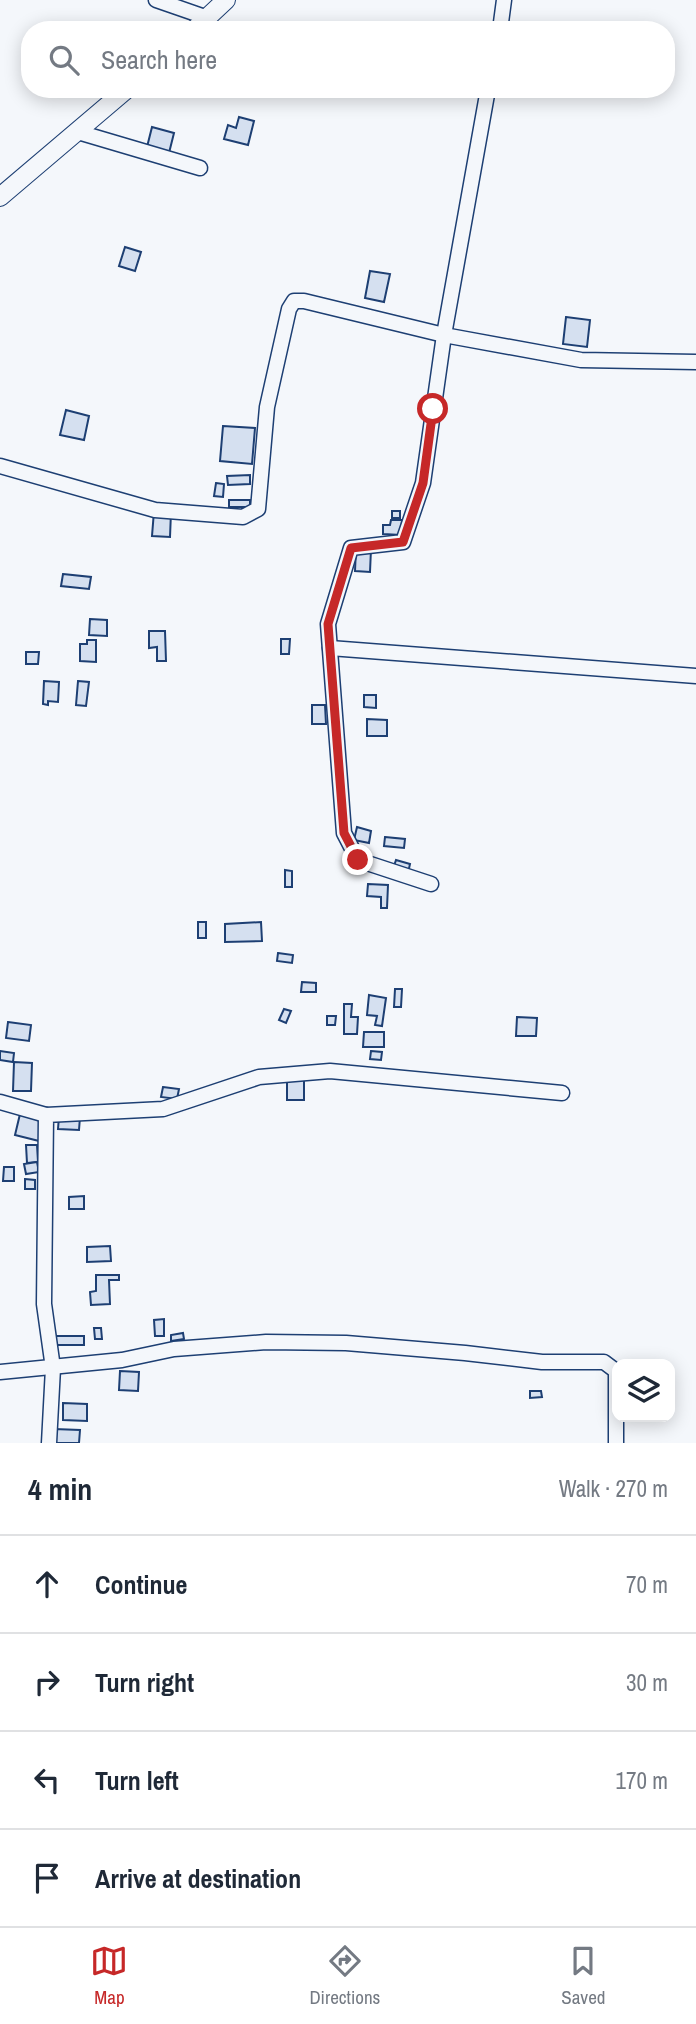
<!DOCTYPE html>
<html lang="en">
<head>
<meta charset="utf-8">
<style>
	:root { --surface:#fff; --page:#f2f2f3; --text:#1f2937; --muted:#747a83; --line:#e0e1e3; --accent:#c62828 }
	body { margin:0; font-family:"Archivo Narrow",sans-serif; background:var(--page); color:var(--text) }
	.controls { position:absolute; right:21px; bottom:21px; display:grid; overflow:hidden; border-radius:14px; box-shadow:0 4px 18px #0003 }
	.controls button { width:63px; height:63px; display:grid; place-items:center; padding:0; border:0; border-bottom:2px solid var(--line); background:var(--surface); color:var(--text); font:35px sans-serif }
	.stop { position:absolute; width:21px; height:21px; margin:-16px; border:5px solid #c62828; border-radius:50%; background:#fff }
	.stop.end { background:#c62828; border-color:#fff; box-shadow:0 2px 7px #0008 }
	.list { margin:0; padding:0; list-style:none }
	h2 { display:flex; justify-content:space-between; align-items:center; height:91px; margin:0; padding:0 28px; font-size:30px }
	h2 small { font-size:23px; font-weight:400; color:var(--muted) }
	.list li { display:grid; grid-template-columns:46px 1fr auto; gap:21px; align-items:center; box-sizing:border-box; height:98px; padding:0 28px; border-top:2px solid var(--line) }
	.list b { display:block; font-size:26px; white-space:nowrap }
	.list em { font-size:23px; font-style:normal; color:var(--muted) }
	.icon { flex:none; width:38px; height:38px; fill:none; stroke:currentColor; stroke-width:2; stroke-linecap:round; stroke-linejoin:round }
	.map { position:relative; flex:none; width:696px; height:1443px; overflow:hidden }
	.search { position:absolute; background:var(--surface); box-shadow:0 4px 18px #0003; left:21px; right:21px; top:21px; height:77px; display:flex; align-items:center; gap:18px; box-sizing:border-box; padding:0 24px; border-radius:28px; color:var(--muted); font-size:26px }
	.sheet { height:483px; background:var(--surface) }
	nav { display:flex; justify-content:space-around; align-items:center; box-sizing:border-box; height:98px; border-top:2px solid var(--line); background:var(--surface); font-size:19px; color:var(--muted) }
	nav a { display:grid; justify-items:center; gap:4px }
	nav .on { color:var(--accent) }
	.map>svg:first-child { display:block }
	.building { fill:#d5e0f0; stroke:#1d3f73; stroke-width:2 }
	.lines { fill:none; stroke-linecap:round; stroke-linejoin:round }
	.minor-casing { stroke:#1d3f73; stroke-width:17 }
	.major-casing { stroke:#1d3f73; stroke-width:20 }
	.minor { stroke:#f4f7fb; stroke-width:14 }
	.major { stroke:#f4f7fb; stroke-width:18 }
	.route { stroke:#c62828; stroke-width:9 }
</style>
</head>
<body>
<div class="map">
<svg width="696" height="1443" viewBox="0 0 696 1443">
	<rect width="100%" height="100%" fill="#f4f7fb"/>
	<g class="building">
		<polygon points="239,117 254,121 248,145 224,139 228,125 236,128"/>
		<polygon points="152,127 174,133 169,153 147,147"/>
		<polygon points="125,247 141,252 135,271 119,266"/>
		<polygon points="370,271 390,274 384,302 365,298"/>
		<polygon points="566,317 590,320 587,347 563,344"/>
		<polygon points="66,410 89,416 84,440 60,435"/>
		<polygon points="223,426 255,428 252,464 220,461"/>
		<polygon points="250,475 250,484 228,485 227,476"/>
		<polygon points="216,483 224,484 223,497 214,496"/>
		<rect x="229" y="500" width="21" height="7"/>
		<polygon points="154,511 171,512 170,537 152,536"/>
		<rect x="392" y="511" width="8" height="7"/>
		<polygon points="391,520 402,520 401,535 383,534 383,525 390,525"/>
		<polygon points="356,548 371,549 370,572 355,571"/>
		<polygon points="63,574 91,577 89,589 61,586"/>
		<polygon points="90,619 107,620 107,636 89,635"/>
		<polygon points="149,631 165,631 166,661 157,661 157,647 149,648"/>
		<polygon points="281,639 290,639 289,654 281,654"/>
		<polygon points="87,640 96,640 96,662 80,661 80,644 87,644"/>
		<polygon points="26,652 39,652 38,664 26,664"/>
		<polygon points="44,681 59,682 58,702 48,701 48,705 43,704"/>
		<polygon points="78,681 89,682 86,706 76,705"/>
		<polygon points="364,695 376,695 376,708 364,707"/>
		<polygon points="312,705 325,705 326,724 312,724"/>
		<polygon points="367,719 387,720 387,736 367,736"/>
		<polygon points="357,827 371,831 369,843 354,840"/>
		<polygon points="385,837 405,839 404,848 384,846"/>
		<polygon points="396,860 410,864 408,873 393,869"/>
		<polygon points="285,870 292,871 292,887 285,887"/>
		<polygon points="368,884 388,885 387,908 381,908 381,897 367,896"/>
		<rect x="198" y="922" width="8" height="16"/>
		<polygon points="261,922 262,941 225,942 225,924"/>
		<polygon points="278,953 293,955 292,963 277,961"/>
		<polygon points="302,982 316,983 316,992 301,992"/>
		<polygon points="395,989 402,989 401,1007 394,1007"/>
		<polygon points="369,995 386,998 382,1026 375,1025 377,1016 367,1015"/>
		<polygon points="344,1004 352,1004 351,1017 358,1017 357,1034 344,1034"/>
		<polygon points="284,1009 291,1011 286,1023 279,1020"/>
		<polygon points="327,1016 336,1016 335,1025 327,1025"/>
		<polygon points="517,1017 537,1018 536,1036 516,1036"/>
		<polygon points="8,1022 31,1025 29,1041 6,1038"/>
		<polygon points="364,1032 384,1032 384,1047 363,1047"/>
		<polygon points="0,1051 14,1053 13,1062 0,1060"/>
		<polygon points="371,1051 382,1052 381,1060 370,1059"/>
		<polygon points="14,1062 32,1063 31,1091 13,1091"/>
		<rect x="287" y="1077" width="17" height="23"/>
		<polygon points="163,1087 179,1089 177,1099 161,1097"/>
		<polygon points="20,1114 44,1119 39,1141 15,1135"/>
		<polygon points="59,1116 80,1117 79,1130 58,1129"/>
		<polygon points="26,1145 37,1145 38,1162 27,1163"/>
		<polygon points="37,1162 39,1172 26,1174 24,1164"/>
		<polygon points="4,1167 14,1167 14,1181 3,1181"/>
		<polygon points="25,1179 35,1180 35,1189 25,1189"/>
		<polygon points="84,1196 84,1209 69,1209 69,1197"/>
		<polygon points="110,1246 111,1261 87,1262 87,1247"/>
		<polygon points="96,1275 119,1275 119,1280 109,1280 110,1304 91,1305 90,1292 96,1291"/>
		<polygon points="164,1319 164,1336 155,1336 154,1320"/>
		<polygon points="94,1328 101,1328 102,1339 95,1339"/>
		<polygon points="183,1333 184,1339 171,1341 171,1335"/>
		<polygon points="51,1336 84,1336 84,1345 52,1345"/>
		<polygon points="120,1371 139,1372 138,1391 119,1390"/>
		<polygon points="530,1391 541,1391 542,1397 530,1398"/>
		<polygon points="63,1403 87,1404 87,1421 63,1420"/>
		<polygon points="54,1429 80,1430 79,1443 54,1443"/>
	</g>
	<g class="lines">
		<defs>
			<g id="minor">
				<polyline points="156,0 208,18"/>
				<polyline points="500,30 504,0"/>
				<polyline points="78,132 200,168"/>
				<polyline points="0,466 155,510 243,517 258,509 267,407 289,309 294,301 304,301 444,335 581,360 696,362"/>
				<polyline points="330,648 696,676"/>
				<polyline points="431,884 358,860 344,833 328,624 351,548 403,542 423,483 444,335 488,89"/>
				<polyline points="0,1102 46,1115"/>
				<polyline points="0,1372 122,1360 174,1349 266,1342 346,1343 465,1353 542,1362 604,1362 616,1371 616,1443"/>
				<polyline points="49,1443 53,1368 44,1304 46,1115 163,1109 259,1077 330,1071 562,1093"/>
			</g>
			<g id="major">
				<polyline points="194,30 226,0"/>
				<polyline points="0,197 127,89"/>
			</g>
		</defs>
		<use href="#minor" class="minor-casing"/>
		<use href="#major" class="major-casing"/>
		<use href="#minor" class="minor"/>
		<use href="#major" class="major"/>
	</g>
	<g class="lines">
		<polyline class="route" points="358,860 344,833 328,624 351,548 403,542 423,483 433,409"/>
	</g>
</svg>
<div class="controls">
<button><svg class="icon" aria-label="layers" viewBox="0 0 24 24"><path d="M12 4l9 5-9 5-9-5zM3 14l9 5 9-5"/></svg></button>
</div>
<div class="stop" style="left:433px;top:409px"></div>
<div class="stop end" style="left:358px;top:860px"></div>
<div class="search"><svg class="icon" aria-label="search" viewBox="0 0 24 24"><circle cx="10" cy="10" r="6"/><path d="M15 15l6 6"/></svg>Search here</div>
</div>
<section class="sheet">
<h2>4 min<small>Walk · 270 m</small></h2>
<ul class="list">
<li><svg class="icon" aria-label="ahead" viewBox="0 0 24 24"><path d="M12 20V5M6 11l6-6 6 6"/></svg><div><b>Continue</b></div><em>70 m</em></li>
<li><svg class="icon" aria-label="right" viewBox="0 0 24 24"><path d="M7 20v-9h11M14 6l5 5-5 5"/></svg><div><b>Turn right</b></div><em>30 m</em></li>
<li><svg class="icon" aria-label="left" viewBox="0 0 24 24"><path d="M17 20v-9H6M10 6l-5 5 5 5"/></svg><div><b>Turn left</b></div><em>170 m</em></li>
<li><svg class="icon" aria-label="arrive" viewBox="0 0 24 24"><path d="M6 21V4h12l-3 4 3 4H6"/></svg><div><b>Arrive at destination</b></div></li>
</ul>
</section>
<nav>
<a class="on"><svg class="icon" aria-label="map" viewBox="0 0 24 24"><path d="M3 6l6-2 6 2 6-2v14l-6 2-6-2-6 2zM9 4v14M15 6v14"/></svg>Map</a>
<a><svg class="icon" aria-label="directions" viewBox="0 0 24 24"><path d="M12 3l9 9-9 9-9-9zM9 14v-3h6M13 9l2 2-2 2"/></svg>Directions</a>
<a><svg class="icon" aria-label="saved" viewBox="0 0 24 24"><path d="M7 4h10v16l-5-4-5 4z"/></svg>Saved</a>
</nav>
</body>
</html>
